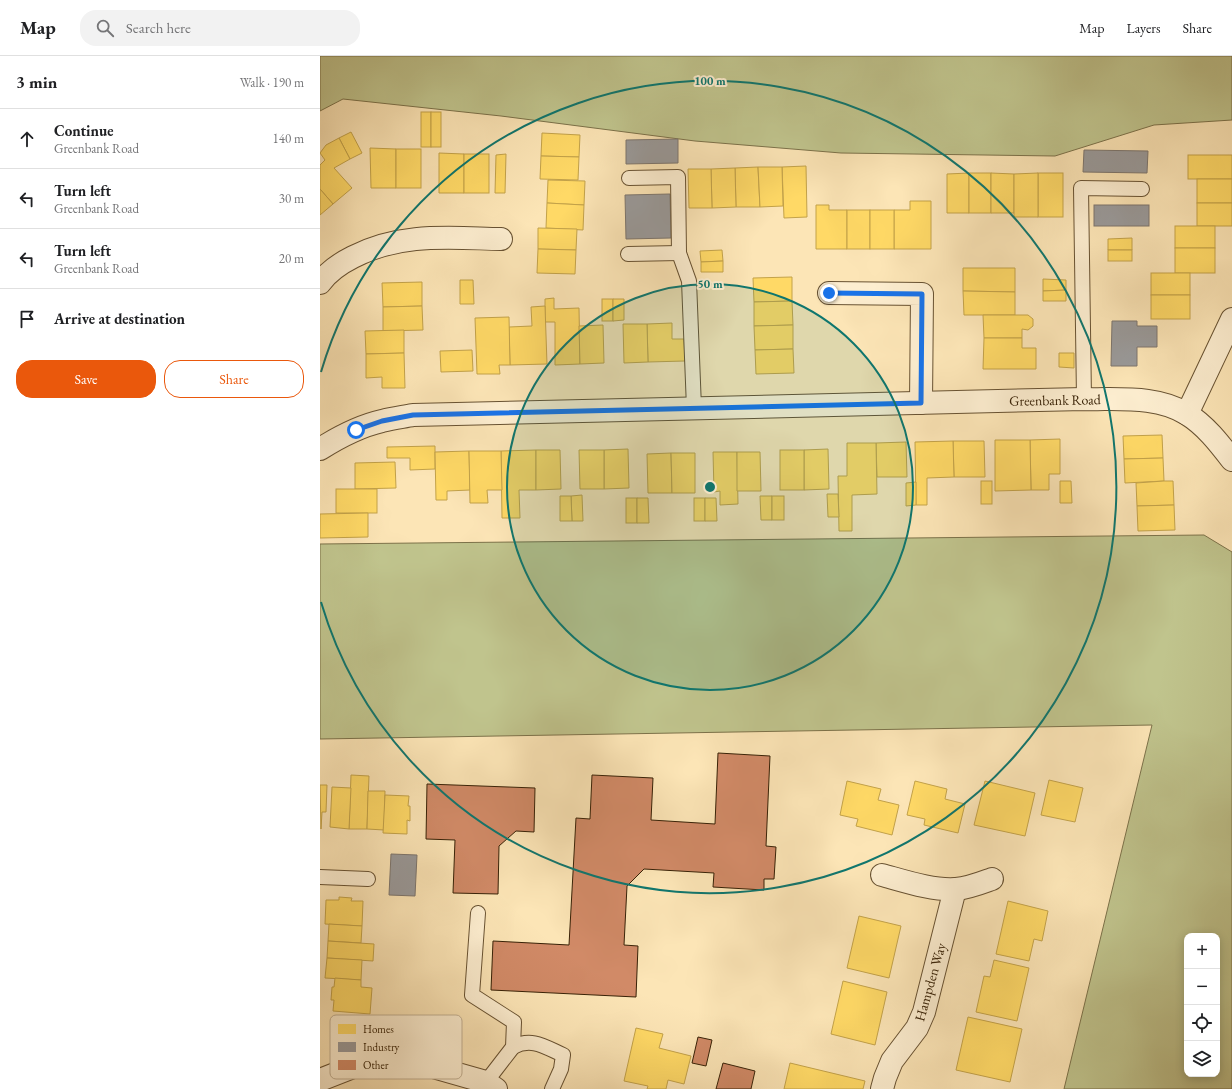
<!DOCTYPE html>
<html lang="en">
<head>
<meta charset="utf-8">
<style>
	:root { --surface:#fff; --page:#f2f2f2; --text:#202124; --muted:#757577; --line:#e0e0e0; --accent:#ea580c }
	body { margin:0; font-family:"EB Garamond",serif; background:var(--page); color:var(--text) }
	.controls { position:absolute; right:12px; bottom:12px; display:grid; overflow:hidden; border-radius:8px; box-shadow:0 2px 10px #0003 }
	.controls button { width:36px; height:36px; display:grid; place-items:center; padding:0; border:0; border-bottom:1px solid var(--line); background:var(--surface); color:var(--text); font:20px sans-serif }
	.stop { position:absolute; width:12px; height:12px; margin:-9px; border:3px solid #1a73e8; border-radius:50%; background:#fff }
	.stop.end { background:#1a73e8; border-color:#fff; box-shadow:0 1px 4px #0008 }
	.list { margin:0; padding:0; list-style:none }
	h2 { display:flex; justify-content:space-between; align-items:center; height:52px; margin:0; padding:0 16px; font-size:17px }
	h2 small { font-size:13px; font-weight:400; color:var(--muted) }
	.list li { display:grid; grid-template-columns:26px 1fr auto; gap:12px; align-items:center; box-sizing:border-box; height:60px; padding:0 16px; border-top:1px solid var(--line) }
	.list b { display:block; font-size:15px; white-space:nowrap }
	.list p { margin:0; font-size:13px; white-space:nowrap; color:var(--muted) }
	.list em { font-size:13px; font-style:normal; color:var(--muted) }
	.actions { display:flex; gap:8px; padding:12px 16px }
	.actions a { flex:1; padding:9px 0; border:1px solid var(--accent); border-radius:16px; text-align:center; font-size:14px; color:var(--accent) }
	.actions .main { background:var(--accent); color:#fff }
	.icon { flex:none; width:22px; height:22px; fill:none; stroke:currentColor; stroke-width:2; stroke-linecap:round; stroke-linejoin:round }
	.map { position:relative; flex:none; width:912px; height:1033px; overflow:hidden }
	header { display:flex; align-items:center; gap:24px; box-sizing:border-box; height:56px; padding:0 20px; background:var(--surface); border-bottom:1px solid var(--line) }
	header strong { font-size:19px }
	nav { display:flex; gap:22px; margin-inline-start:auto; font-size:14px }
	.search { width:280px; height:36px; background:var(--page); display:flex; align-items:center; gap:10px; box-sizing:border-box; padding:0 14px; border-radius:16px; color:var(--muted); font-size:15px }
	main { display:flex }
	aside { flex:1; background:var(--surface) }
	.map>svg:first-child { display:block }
	.green { fill:#c0c48d; stroke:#7c724a; fill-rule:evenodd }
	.homes { fill:#ffd966; stroke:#c3a249 }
	.industry { fill:#999; stroke:#7c756d }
	.building { fill:#d18a67; stroke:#372106 }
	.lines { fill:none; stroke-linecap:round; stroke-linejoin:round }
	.service-casing { stroke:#685232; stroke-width:16 }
	.minor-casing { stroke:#685232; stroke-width:24 }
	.service { stroke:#fdeed0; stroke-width:14 }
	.minor { stroke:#fdeed0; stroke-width:22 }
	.route { stroke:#1a73e8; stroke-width:5 }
	.ring { fill:none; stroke:#0f766e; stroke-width:2 }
	.labels { text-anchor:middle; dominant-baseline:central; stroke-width:4; stroke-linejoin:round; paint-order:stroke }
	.street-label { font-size:14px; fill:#372106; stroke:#fdeed0 }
	.key { fill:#fdeed0; stroke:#c2b093; stroke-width:1 }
	.key-label { font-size:11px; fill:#372106 }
	.centre { fill:#0f766e; stroke:#fdeed0; stroke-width:2 }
	.ring-label { font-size:12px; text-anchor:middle; font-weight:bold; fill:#0f766e; stroke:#fdeed0; stroke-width:4; stroke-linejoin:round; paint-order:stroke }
</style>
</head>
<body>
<header>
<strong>Map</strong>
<div class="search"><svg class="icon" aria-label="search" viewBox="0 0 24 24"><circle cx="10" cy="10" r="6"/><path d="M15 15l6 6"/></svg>Search here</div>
<nav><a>Map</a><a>Layers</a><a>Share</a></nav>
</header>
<main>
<aside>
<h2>3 min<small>Walk · 190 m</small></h2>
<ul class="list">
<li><svg class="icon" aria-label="ahead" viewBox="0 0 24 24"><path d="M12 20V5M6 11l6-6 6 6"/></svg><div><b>Continue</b><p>Greenbank Road</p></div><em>140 m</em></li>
<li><svg class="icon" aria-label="left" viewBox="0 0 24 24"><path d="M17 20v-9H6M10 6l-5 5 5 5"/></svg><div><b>Turn left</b><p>Greenbank Road</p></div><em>30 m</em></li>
<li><svg class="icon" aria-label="left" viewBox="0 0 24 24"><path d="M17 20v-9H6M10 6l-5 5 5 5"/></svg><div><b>Turn left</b><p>Greenbank Road</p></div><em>20 m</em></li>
<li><svg class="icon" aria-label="arrive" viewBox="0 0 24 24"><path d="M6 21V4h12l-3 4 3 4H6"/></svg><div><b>Arrive at destination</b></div></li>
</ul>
<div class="actions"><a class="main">Save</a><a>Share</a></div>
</aside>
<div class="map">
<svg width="912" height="1033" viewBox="0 0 912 1033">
	<rect width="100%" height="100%" fill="#fce5b6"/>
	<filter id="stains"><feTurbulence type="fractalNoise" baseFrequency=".005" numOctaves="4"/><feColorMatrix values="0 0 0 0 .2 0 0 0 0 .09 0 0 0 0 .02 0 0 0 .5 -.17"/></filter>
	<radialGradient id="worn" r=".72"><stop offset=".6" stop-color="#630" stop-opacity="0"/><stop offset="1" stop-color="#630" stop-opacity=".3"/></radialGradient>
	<g class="green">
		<polygon points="0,0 912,0 912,64 834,69 735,100 521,97 375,85 181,60 23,43 0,55"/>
		<path d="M884 479 912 496V1033H744L832 669 0 683V488ZM867 880H897V1018H867Z"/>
	</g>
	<g class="homes">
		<rect x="101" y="56" width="10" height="35"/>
		<rect x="111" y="56" width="10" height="35"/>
		<polygon points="31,76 42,97 30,103 19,82"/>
		<polygon points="222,77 260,79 259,101 221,100"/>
		<polygon points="19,82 30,103 14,112 32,132 13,148 0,133 0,109 5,104 0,97 6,89"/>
		<polygon points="50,92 76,93 76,132 51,132"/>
		<rect x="76" y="93" width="25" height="39"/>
		<polygon points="119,97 144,98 144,137 119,137"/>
		<rect x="144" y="98" width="25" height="39"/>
		<polygon points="186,98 185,137 175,137 176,99"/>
		<rect x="868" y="99" width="44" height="24"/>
		<polygon points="221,100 259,101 258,124 220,123"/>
		<polygon points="486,110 487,161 464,162 462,111"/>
		<polygon points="438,111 440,151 416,151 415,112"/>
		<polygon points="438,111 462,111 463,150 440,151"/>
		<polygon points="415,112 416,151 392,152 391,113"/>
		<polygon points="368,113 391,113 392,152 369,152"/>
		<polygon points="649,117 649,157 627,157 627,118"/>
		<rect x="649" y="117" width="22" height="40"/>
		<polygon points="671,117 694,118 694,157 671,157"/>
		<rect x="718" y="117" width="25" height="44"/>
		<polygon points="718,117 718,161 694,161 694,118"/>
		<rect x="877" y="123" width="35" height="24"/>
		<polygon points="228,124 265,125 264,149 227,147"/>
		<polygon points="0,133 13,148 0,159"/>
		<polygon points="590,145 611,145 611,193 574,193 574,154 590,154"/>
		<polygon points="227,147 264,149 263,174 226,172"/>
		<rect x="877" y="147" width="35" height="23"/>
		<polygon points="496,149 509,149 509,154 527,154 527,193 496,193"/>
		<rect x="527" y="154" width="23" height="39"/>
		<rect x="550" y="154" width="24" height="39"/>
		<rect x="855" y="170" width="40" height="22"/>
		<polygon points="218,172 257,173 256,194 218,193"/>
		<polygon points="812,182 812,194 788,194 788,183"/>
		<rect x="855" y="192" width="40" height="25"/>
		<polygon points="218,193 256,194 255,218 217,217"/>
		<polygon points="402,194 403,205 381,206 380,195"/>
		<rect x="788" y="194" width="24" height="11"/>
		<polygon points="403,205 403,216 381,216 381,206"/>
		<polygon points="643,212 695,212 695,236 643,235"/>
		<rect x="831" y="217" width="39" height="22"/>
		<polygon points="472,221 472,245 434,246 433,222"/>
		<polygon points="723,223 746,224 746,234 723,235"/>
		<polygon points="140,224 153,224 154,248 140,248"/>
		<polygon points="102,226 102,250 63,251 62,227"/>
		<polygon points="746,234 746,245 723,245 723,235"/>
		<polygon points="643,235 695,236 695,259 644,259"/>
		<rect x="831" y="239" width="39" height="24"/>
		<polygon points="234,242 234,253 259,252 260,308 235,309 235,266 225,266 225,243"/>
		<rect x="282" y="243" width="11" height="22"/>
		<polygon points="293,243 304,243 304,264 293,265"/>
		<polygon points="472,245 473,269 434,270 434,246"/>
		<polygon points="102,250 103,274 63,275 63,251"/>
		<polygon points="225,250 227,308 190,309 189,271 212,270 211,251"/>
		<polygon points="663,259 708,259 713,263 713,270 708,274 702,273 702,282 664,282"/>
		<polygon points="189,261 190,309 179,309 180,318 157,318 155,262"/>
		<polygon points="352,267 352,283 364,283 365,305 328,306 327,268"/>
		<polygon points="303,268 327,268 328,306 304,307"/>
		<polygon points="283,269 284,307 260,308 259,270"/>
		<polygon points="473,269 473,293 435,294 434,270"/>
		<polygon points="84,274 84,297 46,298 45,275"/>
		<polygon points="664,282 702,282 702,292 716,292 716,313 663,313"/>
		<polygon points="473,293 474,317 436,318 435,294"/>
		<polygon points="152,294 153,315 121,316 120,295"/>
		<polygon points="84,297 85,332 62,332 62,321 46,322 46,298"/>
		<polygon points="739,297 754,297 754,312 739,311"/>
		<polygon points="842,379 843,402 804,403 803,380"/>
		<polygon points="740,383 740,418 729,418 729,434 711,434 710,384"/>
		<polygon points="675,384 710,384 711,434 675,435"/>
		<polygon points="633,385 664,385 665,421 634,421"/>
		<polygon points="633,385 634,421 607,422 607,449 596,449 595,386"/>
		<polygon points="586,386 587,421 557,421 556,387"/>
		<polygon points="527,387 556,387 557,438 532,439 532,475 519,475 518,420 527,420"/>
		<polygon points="115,390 115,413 90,414 90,402 67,402 67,391"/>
		<polygon points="308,393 309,432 284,433 284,394"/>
		<polygon points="508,393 509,433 484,434 484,394"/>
		<polygon points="216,394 216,434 199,434 200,462 182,462 181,395"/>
		<polygon points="216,394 240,394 241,433 216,434"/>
		<polygon points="259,394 284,394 284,433 260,433"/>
		<rect x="460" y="394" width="24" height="40"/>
		<polygon points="149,395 150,434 127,435 127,444 116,444 115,396"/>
		<polygon points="149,395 181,395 182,434 167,434 168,447 150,447"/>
		<polygon points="393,396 417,396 418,448 400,449 400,435 394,436"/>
		<polygon points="417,396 440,396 441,435 417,435"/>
		<polygon points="351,397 352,437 328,437 327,398"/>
		<polygon points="351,397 375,397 375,437 352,437"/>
		<polygon points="843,402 844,425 805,427 804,403"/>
		<polygon points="75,406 76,432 35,433 35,407"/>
		<rect x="661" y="425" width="11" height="23"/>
		<polygon points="740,425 751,425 752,447 740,447"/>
		<polygon points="844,425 853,425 854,449 817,450 816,427"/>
		<polygon points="596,426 596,449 586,450 586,427"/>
		<rect x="16" y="433" width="41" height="24"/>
		<polygon points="507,438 518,438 519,461 508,461"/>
		<polygon points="262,439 263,465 252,465 251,440"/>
		<polygon points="240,440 251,440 252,465 240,465"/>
		<polygon points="440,440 452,440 452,464 441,464"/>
		<rect x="452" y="440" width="12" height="24"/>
		<rect x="306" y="442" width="11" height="25"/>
		<polygon points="317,442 328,442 329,467 317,467"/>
		<rect x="374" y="442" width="11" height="23"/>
		<polygon points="385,442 396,442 397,465 385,465"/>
		<polygon points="854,449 855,474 818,475 817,450"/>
		<polygon points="48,457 48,481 0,482 0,458"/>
		<polygon points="31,719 49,720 47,773 29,773"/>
		<polygon points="729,724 763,732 755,766 721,759"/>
		<polygon points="527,725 561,733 558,744 579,749 572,779 536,770 538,763 520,759"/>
		<polygon points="595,725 627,733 625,743 645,748 638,777 604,769 605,763 587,759"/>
		<polygon points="665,725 715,737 705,780 654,769"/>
		<polygon points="0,729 7,729 6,756 2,756 1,773"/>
		<polygon points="12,731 31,732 29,773 10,771"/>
		<polygon points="48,735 65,735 64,774 47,773"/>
		<polygon points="65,739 89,740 88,750 90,750 90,765 87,764 87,778 63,777"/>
		<polygon points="19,841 32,842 31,845 43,845 42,870 5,868 6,844 19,844"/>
		<polygon points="688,845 728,855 722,885 714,883 709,905 676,898"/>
		<polygon points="539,860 581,870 569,922 527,912"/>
		<polygon points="9,868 42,870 41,887 8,885"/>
		<polygon points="8,885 54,888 53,905 7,902"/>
		<polygon points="7,902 42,904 41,924 5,922"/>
		<polygon points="674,904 709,912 697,965 656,956 664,920 670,921"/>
		<polygon points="15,922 41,924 41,931 52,932 50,958 13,955 14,944 11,944 12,931 14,931"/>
		<polygon points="523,925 567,936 555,989 511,978"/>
		<polygon points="648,961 702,973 690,1026 636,1014"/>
		<polygon points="316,972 343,978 339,992 371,1000 364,1028 348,1024 346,1033 327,1033 328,1030 304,1025"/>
		<polygon points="470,1007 545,1025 543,1033 464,1033"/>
	</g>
	<g class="industry">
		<polygon points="358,83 358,107 306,108 306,84"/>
		<polygon points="764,94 828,95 827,117 763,116"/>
		<polygon points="350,138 351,182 306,183 305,139"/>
		<rect x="774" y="149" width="55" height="21"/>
		<polygon points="792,265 817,265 817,270 837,270 837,291 817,291 817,310 791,310"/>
		<polygon points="71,798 97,799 95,840 69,839"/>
	</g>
	<g class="building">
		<polygon points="398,697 450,700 446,790 456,791 454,823 444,823 444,834 393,831 394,817 324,813 307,830 304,889 318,890 316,941 171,934 173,885 249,889 256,762 270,763 272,719 333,722 331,764 395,768"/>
		<polygon points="107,728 215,732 214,776 196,775 179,790 178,838 133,837 135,784 106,783"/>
		<polygon points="378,981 392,984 386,1010 372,1007"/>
		<polygon points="403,1007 435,1015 431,1033 396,1033"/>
	</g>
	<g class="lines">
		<defs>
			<g id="service">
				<polyline points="309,122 358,121 359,197 369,225 374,352"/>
				<polyline points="308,198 359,197"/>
				<polyline points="764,343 761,132 822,133"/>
				<polyline points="0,821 48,823"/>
				<polyline points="158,857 152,939 194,966 193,991 166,1026"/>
				<path d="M193 991C212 981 225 991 243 999L241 1013 232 1033"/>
			</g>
			<g id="minor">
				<path d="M0 227C8 216 21 207 33 201 81 176 130 182 181 183"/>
				<polyline points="509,237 602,238 601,347"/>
				<polyline points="867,358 912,263"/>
				<path d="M0 393C19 381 40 370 62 365 73 362 83 361 93 359L764 343C798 344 837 339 867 358 885 369 899 387 912 404"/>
				<path d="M562 819C584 825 614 835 636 833 649 832 661 827 672 823"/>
				<polyline points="0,1024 33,1011 106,1009 166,1026 176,1033"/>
				<polyline points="562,1033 565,1022 572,1005 597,972 604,956 635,833"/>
			</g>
		</defs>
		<use href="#service" class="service-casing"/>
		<use href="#minor" class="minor-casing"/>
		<use href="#service" class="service"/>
		<use href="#minor" class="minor"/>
	</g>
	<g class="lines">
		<polyline class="route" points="36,374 62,365 93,359 601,347 602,238 509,237"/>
	</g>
	<circle cx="390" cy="431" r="203" fill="#0f766e" fill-opacity=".12"/>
	<g class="ring">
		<circle cx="390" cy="431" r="203"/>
		<path d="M1 316A406 406 0 1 1 1 546"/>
	</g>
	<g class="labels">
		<g class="street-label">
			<text transform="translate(735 344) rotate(-1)">Greenbank Road</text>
			<text transform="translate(610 926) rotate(-74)">Hampden Way</text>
		</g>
	</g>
	<rect x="10" y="959" width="132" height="64" rx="6" class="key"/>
	<rect x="18" y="968" width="18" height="10" fill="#ffd966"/>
	<rect x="18" y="986" width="18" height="10" fill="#999"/>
	<rect x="18" y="1004" width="18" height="10" fill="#d18a67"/>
	<g class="key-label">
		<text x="43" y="977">Homes</text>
		<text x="43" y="995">Industry</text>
		<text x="43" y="1013">Other</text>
	</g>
	<circle cx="390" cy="431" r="6" class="centre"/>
	<g class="ring-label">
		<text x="390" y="29">100 m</text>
		<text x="390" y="232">50 m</text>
	</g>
	<rect width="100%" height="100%" filter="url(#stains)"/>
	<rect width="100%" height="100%" fill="url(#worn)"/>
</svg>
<div class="controls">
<button>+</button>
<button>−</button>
<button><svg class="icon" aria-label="locate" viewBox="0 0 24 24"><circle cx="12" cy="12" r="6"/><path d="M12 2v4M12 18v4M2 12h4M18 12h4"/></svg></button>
<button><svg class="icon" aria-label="layers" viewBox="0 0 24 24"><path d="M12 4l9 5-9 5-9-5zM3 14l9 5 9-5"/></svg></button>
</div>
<div class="stop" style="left:36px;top:374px"></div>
<div class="stop end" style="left:509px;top:237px"></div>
</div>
</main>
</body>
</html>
